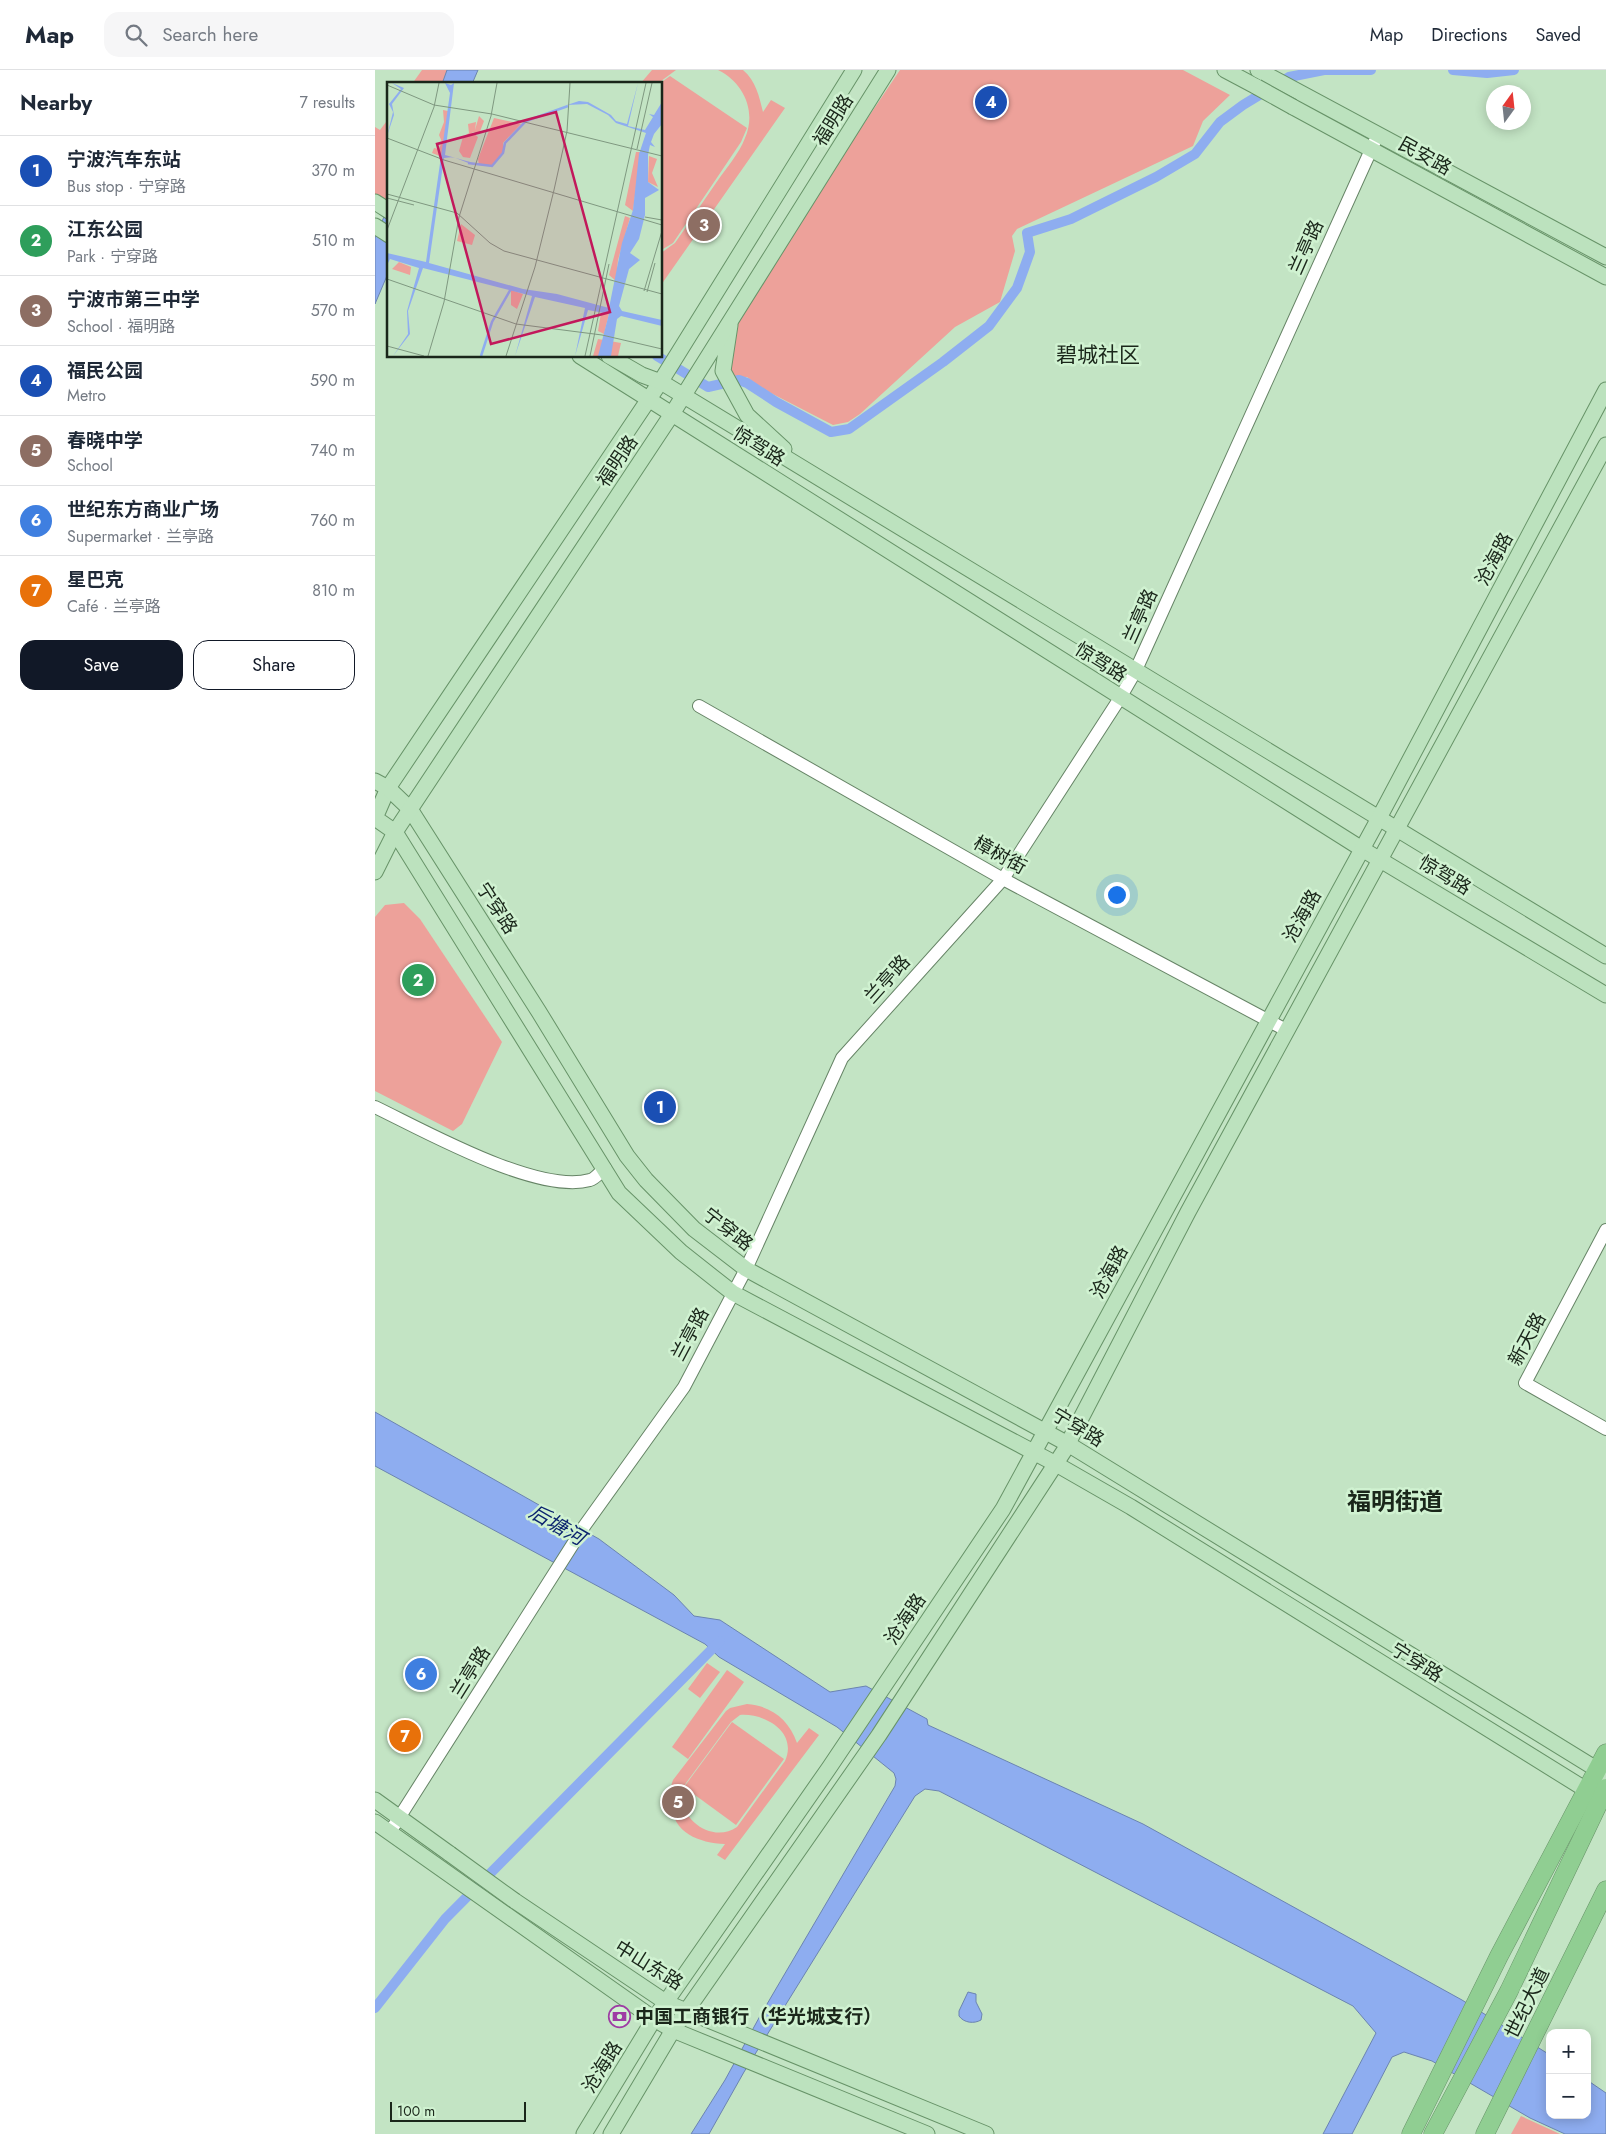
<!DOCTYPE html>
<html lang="en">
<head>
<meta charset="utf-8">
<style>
	:root { --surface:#fff; --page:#f6f6f7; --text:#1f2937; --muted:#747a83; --line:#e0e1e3; --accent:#111827 }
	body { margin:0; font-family:Jost,"Noto Sans SC",sans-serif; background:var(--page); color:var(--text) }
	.controls { position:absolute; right:15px; bottom:15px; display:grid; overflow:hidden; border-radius:10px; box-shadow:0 2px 12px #0003 }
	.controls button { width:45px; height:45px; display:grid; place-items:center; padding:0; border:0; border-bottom:1px solid var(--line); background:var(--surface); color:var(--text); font:25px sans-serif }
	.compass { position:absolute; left:1111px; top:15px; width:45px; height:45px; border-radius:50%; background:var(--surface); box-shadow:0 2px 12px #0003; rotate:15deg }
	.scale { position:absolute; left:15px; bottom:12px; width:136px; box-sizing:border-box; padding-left:5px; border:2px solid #1a261a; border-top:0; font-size:14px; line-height:18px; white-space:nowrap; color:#1a261a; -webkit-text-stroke:4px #d0f2d1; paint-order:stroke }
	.you { position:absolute; left:741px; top:824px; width:18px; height:18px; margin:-12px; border:4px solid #fff; border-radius:50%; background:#1a73e8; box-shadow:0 0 0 8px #1a73e833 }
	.badge { display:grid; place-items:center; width:32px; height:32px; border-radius:50%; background:var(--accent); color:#fff; font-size:16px; font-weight:700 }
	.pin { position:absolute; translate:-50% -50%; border:2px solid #fff; box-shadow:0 1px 5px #0006 }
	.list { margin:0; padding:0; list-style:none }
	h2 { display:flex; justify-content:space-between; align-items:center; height:65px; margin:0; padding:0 20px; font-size:21px }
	h2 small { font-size:16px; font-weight:400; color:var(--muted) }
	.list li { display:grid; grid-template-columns:32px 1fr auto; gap:15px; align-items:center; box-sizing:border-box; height:70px; padding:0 20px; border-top:1px solid var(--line) }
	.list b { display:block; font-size:19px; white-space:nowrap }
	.list p { margin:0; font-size:16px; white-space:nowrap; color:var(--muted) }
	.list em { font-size:16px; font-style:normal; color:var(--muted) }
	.actions { display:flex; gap:10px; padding:15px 20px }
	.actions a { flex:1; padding:11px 0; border:1px solid var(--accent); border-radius:15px; text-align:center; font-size:18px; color:var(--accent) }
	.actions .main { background:var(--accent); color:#fff }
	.icon { flex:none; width:28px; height:28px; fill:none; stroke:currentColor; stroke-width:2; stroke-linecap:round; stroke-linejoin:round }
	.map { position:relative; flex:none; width:1231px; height:2064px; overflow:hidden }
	header { display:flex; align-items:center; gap:30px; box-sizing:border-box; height:70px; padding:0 25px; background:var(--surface); border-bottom:1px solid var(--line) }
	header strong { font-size:24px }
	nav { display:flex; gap:28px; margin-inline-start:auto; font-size:18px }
	.search { width:350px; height:45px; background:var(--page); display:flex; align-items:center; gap:12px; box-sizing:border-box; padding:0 18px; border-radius:15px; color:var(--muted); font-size:19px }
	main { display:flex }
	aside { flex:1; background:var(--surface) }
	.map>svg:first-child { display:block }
	.green { fill:#eda19a; fill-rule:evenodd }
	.water { fill:#8eadf0; stroke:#6b84b0 }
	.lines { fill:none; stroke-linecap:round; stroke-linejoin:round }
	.canal { stroke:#8eadf0; stroke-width:10 }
	.minor-casing { stroke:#668466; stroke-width:14 }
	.major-casing { stroke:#679368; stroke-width:17 }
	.highway-casing { stroke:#679368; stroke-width:19 }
	.minor { stroke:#fff; stroke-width:12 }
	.major { stroke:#bce2be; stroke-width:15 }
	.highway { stroke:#90ce92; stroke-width:18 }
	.major-bridge-casing { stroke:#679368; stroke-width:17; stroke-linecap:butt }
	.major-bridge { stroke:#bce2be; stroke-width:15 }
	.labels { text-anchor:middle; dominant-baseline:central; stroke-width:5; stroke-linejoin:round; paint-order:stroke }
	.street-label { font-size:19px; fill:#1a261a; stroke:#d0f2d1 }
	.poi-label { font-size:19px; font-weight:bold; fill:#1a261a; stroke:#d0f2d1; text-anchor:start }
	.water-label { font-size:20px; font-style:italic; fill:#0c246f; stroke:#d0f2d1 }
	.quarter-label { font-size:21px; fill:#1a261a; stroke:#d0f2d1 }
	.district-label { font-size:24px; font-weight:bold; fill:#1a261a; stroke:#d0f2d1 }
	.inset-river { fill:none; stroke:#8eadf0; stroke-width:2.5 }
	.inset-road { fill:none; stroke:#7f9880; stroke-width:1 }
	.view { fill:#c2185b; fill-opacity:0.15; stroke:#c2185b; stroke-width:2.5 }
	.inset-edge { fill:none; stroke:#1a261a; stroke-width:2.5 }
</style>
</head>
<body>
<header>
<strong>Map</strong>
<div class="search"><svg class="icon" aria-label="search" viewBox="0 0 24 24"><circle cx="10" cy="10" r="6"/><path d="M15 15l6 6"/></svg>Search here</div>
<nav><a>Map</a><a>Directions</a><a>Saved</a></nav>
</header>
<main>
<aside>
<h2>Nearby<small>7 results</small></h2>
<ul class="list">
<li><span class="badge" style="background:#1a4fb4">1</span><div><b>宁波汽车东站</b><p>Bus stop · 宁穿路</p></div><em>370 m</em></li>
<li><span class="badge" style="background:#2e9e5b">2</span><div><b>江东公园</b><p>Park · 宁穿路</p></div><em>510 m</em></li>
<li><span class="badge" style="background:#8d6e63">3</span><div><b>宁波市第三中学</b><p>School · 福明路</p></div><em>570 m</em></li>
<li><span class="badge" style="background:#1a4fb4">4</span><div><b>福民公园</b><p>Metro</p></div><em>590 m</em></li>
<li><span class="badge" style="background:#8d6e63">5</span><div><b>春晓中学</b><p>School</p></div><em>740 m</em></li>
<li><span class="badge" style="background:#3f7fe0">6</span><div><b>世纪东方商业广场</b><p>Supermarket · 兰亭路</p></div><em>760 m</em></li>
<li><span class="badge" style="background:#e8710a">7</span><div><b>星巴克</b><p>Café · 兰亭路</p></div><em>810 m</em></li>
</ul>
<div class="actions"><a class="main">Save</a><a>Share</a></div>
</aside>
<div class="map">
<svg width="1231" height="2064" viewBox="0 0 1231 2064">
	<rect width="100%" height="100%" fill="#c3e4c4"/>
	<g class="green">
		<polygon points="47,0 72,0 67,14 37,14"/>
		<polygon points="277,0 301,0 282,14 265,14"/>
		<path d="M343 0H368C381 11 384 26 388 42L396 30 410 38 286 215V183L300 173C314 153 327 133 341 113 351 98 364 84 370 68 382 41 368 12 343 0Z"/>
		<polygon points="525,0 808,0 855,25 828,51 818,76 642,159 637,166 640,181 625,232 580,257 485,344 473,352 458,355 388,319 372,307 352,308 357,250"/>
		<polygon points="295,6 372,58 366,72 298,173 288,179 286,178 286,14 284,14"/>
		<polygon points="14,48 14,135 0,128 0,57 5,60"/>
		<polygon points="29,833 45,849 127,972 87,1054 78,1061 0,1021 0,847 10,835"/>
		<polygon points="332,1593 345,1602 325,1628 313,1619"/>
		<polygon points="352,1600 369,1612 313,1689 297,1677"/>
		<path d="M372 1634C397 1636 414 1650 422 1673L434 1658 444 1665 350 1790 342 1785 350 1774C324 1773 298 1763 296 1734 295 1726 295 1718 298 1710L351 1641 355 1638ZM365 1645C390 1643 423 1662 410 1691L362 1757C335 1776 295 1743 311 1713L356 1652Z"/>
		<polygon points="357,1652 409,1689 361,1755 309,1717"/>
		<polygon points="1146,2046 1185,2064 1136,2064"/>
	</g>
	<g class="water">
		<polygon points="72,0 103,0 97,14 67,14"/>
		<polygon points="14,135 14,201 0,234 0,168"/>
		<polygon points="0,1342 224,1469 299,1525 319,1546 345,1550 455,1622 491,1616 552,1649 553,1655 768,1754 1087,1930 1175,1985 1175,2045 1212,2045 1212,2010 1231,2023 1231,2064 1190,2064 1155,2048 1057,1991 1029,1982 1017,1987 977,2064 948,2064 1001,1963 978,1936 564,1721 550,1719 540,1726 369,2002 334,2064 316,2064 350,2010 385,1946 520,1716 521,1709 519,1703 462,1657 344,1587 330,1574 0,1396"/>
		<path d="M593 1922 601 1924V1932L607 1944 606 1950C599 1954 589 1953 584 1946V1941Z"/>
	</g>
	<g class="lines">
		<g class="canal">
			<polyline points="1078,0 1112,3 1139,0"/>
			<polyline points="282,286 333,317 364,310 372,313 401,332 456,362 474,359 568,292 614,256 642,218 655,182 652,163 696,149 781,107 820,84 845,52 868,35 914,7 949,0 996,0"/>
			<polyline points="0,1938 70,1849 345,1571"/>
		</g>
		<defs>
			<g id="minor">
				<polyline points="324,636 628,809 911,960"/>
				<path d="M0 1037C48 1060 163 1125 215 1110 220 1109 225 1102 230 1098"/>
				<polyline points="1231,1160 1150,1313 1231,1359"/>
				<polyline points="15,1762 210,1455 309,1317 371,1199 467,988 628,809 745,628 760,602 1000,71"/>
			</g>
			<g id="major">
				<polyline points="479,0 286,311 13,718 0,748 20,762 244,1123 306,1182 358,1223 681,1394 756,1437 1221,1726"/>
				<polyline points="850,0 882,17"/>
				<polyline points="883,0 1231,187"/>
				<polyline points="918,37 1231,207"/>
				<polyline points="0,132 14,141"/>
				<polyline points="0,156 14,165"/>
				<polyline points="355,255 348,301 372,345 409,379"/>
				<polyline points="205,286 987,779 1231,925"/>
				<polyline points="234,286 267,305 286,312 1231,886"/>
				<polyline points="0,711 13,718 35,739 164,942 252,1086 271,1110 319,1159 371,1199 693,1374 1231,1705"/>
				<polyline points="0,802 20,762 297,344 513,0"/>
				<polyline points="0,1730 75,1784"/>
				<polyline points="0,1752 279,1949 298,1960 552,2064"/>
				<polyline points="140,1831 292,1933 611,2064"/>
				<polyline points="209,2064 279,1949 454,1698 628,1439 1004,748 1231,320"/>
				<polyline points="236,2064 298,1960 504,1665 689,1381 813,1142 1231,375"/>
			</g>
			<g id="highway">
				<polyline points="1036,2064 1124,1886 1231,1683"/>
				<polyline points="1058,2064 1134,1921 1231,1718"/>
				<polyline points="1110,2064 1231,1820"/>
			</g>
		</defs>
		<use href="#minor" class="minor-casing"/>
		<use href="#major" class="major-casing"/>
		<use href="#highway" class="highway-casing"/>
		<use href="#minor" class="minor"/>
		<use href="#major" class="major"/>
		<use href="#highway" class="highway"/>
		<defs>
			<g id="major-bridge">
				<polyline points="882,17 918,37"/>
				<polyline points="75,1784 140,1831"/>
			</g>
		</defs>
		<use href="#major-bridge" class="major-bridge-casing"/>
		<use href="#major-bridge" class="major-bridge"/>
	</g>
	<defs>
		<symbol id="bank-ring" viewBox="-11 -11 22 22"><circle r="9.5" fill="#d0f2d1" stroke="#9e3da4" stroke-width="1.5"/><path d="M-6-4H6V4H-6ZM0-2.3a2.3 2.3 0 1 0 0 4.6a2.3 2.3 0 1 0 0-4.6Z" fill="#9e3da4"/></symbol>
	</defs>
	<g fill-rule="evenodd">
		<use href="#bank-ring" x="232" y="1934" width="25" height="25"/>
	</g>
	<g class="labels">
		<g class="street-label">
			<text transform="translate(458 50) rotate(-58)">福明路</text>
			<text transform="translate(1050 86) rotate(29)">民安路</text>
			<text transform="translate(931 177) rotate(-66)">兰亭路</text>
			<text transform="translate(384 376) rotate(32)">惊驾路</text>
			<text transform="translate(242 391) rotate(-56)">福明路</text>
			<text transform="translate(1119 489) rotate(-62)">沧海路</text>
			<text transform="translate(765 546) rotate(-66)">兰亭路</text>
			<text transform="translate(726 592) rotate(32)">惊驾路</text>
			<text transform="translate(625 785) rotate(29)">樟树街</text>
			<text transform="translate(1070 805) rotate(31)">惊驾路</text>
			<text transform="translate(122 838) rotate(57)">宁穿路</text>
			<text transform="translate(927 846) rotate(-61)">沧海路</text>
			<text transform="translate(512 909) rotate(-48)">兰亭路</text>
			<text transform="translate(353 1159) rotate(38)">宁穿路</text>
			<text transform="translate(734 1202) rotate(-62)">沧海路</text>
			<text transform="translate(315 1264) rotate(-62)">兰亭路</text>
			<text transform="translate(1152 1269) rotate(-62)">新天路</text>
			<text transform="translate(703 1357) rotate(31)">宁穿路</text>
			<text transform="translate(530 1549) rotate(-56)">沧海路</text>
			<text transform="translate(1042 1592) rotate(32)">宁穿路</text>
			<text transform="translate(95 1602) rotate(-58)">兰亭路</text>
			<text transform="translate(274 1895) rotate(32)">中山东路</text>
			<text transform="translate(1152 1933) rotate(-64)">世纪大道</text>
			<text transform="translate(227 1997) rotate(-58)">沧海路</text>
		</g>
		<g class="poi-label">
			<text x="260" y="1946">中国工商银行（华光城支行）</text>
		</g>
		<g class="water-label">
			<text transform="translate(182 1455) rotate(30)">后塘河</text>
		</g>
		<g class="quarter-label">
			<text x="723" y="285">碧城社区</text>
		</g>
		<g class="district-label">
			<text x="1020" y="1431">福明街道</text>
		</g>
	</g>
	<g transform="translate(12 12)">
		<rect width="275" height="275" fill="#c3e4c4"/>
		<path d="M56 28 61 29 55 75 45 71 47 66 52 67 55 60 52 53 57 40ZM92 34 97 39 92 52 85 50 91 55 83 76 76 75 72 69 76 55 82 51 81 42 89 40 88 48ZM107 36 134 42 116 61 117 68 105 84 92 83 91 77ZM249 70H253L252 83 246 129 238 123ZM262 74 270 77 265 91 271 105 261 100ZM238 134 243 136 231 178 229 199 222 193ZM74 142 88 153 85 163 70 159ZM12 180 24 185 23 193 5 187ZM124 208 136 212 130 227 124 223ZM214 231 222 232 217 252 211 249ZM211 257 234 261 231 274H206Z" fill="#eda19a"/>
		<path d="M5 1 17 6 5 22 7 33 0 54 6 30 2 22 14 7ZM58 1 64 3 67 1 58 73 83 80 84 82 66 75 57 76 42 181 136 207 170 212 222 226 235 161 246 128 252 72 259 51 229 41 221 33 200 22 180 23 192 19 201 20 224 33 229 39 240 42 251 1 241 44 258 48 266 35 262 32 267 33 275 20V42L267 52 264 60 268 65 263 63 261 73V100L272 108 258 116V133L252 157 243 171 253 178 242 187 232 224 235 229 275 238V244L234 234 230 237 224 274H211L222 232 201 228 188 274 198 226 148 215 128 274 145 214 36 186 21 229 23 252 6 274 21 252 20 229 32 186 3 177 0 183V171L39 180 63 11Z" fill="#8eadf0"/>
		<path class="inset-river" d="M81 81 105 84 116 71 118 61 139 39 181 24M94 274 105 240 125 205"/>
		<path class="inset-road" d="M0 3 47 23 105 32 275 74M0 56 57 78 275 143M250 67 265 1M0 112 70 131 103 161 117 169 275 212M0 116 27 123M258 135 275 138M0 148 47 25 52 1M0 197 129 242 215 253 275 267M257 209 275 149M260 210 268 181M0 264 37 274M41 274 57 220 72 135 104 34 110 1M119 274 148 185 167 108 180 49 183 1M198 274 259 1M203 274 222 182"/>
		<path class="view" d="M169 30 223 230 104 262 50 62Z"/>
		<rect width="275" height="275" class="inset-edge"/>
	</g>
</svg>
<div class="controls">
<button>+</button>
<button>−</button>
</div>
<svg class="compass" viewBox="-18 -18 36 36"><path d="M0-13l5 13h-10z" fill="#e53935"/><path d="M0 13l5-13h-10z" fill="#747a83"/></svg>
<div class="scale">100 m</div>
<div class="you"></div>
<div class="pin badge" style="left:285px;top:1037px;background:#1a4fb4">1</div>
<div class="pin badge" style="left:43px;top:910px;background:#2e9e5b">2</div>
<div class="pin badge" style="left:329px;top:155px;background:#8d6e63">3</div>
<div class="pin badge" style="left:616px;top:32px;background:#1a4fb4">4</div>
<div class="pin badge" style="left:303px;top:1732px;background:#8d6e63">5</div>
<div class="pin badge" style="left:46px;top:1604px;background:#3f7fe0">6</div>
<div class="pin badge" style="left:30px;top:1666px;background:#e8710a">7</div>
</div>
</main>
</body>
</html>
